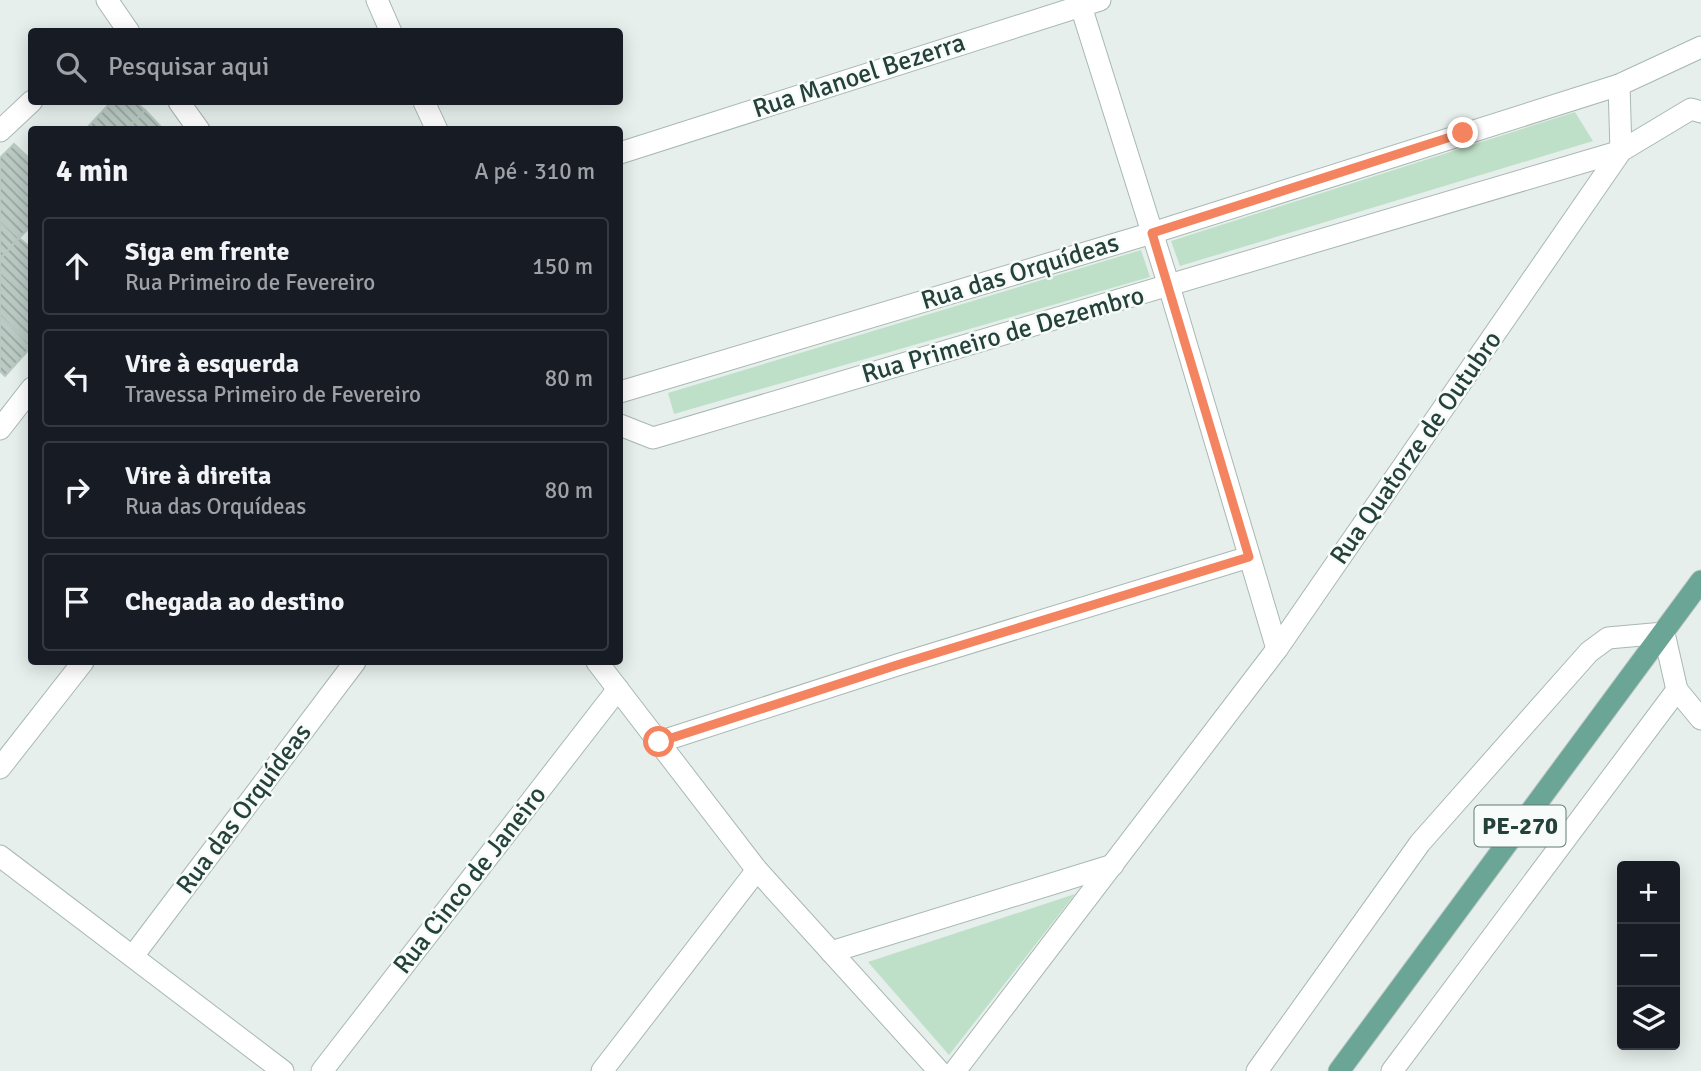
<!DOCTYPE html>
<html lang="pt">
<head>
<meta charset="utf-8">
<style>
	:root { --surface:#171b24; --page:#20242c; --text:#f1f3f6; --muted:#9ea1a6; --line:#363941 }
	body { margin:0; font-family:Signika,sans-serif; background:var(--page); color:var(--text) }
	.controls { position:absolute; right:21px; bottom:21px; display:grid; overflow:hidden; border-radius:7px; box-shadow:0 4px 18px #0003 }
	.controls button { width:63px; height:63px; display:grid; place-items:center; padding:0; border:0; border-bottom:2px solid var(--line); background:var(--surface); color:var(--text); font:35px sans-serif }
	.stop { position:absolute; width:21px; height:21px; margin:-16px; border:5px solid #f4845f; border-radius:50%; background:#fff }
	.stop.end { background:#f4845f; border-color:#fff; box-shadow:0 2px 7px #0008 }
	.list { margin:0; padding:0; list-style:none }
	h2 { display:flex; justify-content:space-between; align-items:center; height:91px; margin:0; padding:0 28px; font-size:30px }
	h2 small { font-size:23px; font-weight:400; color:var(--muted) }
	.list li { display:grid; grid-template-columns:46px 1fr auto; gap:21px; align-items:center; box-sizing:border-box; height:98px; margin:0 14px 14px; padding:0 14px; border:2px solid var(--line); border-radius:7px }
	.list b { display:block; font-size:26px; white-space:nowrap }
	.list p { margin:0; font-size:23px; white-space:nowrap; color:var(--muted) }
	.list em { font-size:23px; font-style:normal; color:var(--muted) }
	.icon { flex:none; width:38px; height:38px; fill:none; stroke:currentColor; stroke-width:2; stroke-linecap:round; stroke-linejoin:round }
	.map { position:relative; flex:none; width:1701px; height:1071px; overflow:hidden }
	.search { position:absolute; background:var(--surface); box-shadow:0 4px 18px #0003; left:28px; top:28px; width:595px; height:77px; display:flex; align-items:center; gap:18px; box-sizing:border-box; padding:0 24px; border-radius:7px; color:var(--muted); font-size:26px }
	.panel { position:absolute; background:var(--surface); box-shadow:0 4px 18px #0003; left:28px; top:126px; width:595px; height:539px; border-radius:7px }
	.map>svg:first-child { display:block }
	.green { fill:#bfe0c8 }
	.building { fill:url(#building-back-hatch); stroke:#b8c9c2; stroke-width:2 }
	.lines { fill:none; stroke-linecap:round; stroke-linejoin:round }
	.street-casing { stroke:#a8b8b2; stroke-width:23 }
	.primary-casing { stroke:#c2cac8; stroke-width:23 }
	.street { stroke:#fff; stroke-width:21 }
	.primary { stroke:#6aa596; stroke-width:21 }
	.route { stroke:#f4845f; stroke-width:9 }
	.labels { text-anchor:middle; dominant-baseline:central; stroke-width:5; stroke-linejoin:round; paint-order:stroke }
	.shield { fill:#f7fbf9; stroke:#637a73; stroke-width:2 }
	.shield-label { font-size:24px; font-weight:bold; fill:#24423a }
	.street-label { font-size:26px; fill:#24423a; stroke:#f7fbf9 }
</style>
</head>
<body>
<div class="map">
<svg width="1701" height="1071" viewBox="0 0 1701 1071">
	<defs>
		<pattern id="building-back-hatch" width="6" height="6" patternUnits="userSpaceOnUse" patternTransform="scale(1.75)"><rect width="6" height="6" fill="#bbcac4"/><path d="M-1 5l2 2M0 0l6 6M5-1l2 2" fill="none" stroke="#98a6a0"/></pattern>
	</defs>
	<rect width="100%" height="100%" fill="#e6efeb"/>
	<g class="green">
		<polygon points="1575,112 1593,141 1180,266 1171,241"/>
		<polygon points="1141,250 1150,277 674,414 668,393"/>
		<polygon points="1075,894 949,1055 868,962"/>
	</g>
	<g class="building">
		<polygon points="111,102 136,102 145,110 126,130 85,130"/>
		<polygon points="145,110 164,130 126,130"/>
		<polygon points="14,144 32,161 32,205 0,175 0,158"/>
		<polygon points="0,175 32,205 32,225 19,238 0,220"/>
		<polygon points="0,220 19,238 0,259"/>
		<polygon points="19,238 32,249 32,300 0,272 0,259"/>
		<polygon points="0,272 32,300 32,346 0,316"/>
		<polygon points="0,316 32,346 5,376 0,371"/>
	</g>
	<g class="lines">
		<defs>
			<g id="street">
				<polyline points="107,0 129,32"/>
				<polyline points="377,0 391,32"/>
				<polyline points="1079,0 1169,286 1277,649"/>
				<polyline points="179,102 199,130"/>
				<polyline points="424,102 437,130"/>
				<polyline points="0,131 32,101"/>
				<polyline points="620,153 1100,0"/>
				<polyline points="620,392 1152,233 1619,85 1701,47"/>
				<polyline points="620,425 653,438 1621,151 1691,109 1701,112"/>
				<polyline points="0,429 32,388"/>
				<polyline points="597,662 757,870 939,1071"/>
				<polyline points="659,742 897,665 1249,557"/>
				<polyline points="0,768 83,662"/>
				<polyline points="0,856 283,1071"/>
				<polyline points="831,952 1113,865"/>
				<polyline points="133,956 355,662"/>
				<polyline points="322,1071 618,689"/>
				<polyline points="602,1071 757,870"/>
				<polyline points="955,1071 1277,649 1621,151 1619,85"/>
				<polyline points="1257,1071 1420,843 1589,652 1608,638 1664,633 1677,690 1701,719"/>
				<polyline points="1392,1071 1677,690"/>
			</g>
			<polyline id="primary" points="1339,1071 1701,581"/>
		</defs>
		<use href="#street" class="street-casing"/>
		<use href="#primary" class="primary-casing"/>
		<use href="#street" class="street"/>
		<use href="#primary" class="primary"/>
	</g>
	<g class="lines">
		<polyline class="route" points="659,742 897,665 1249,557 1152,233 1463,133"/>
	</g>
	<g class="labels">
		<rect class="shield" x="1474.5" y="805.5" width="91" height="41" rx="5"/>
		<g class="shield-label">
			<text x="1520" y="826">PE-270</text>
		</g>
		<g class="street-label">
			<text transform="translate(859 76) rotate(-18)">Rua Manoel Bezerra</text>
			<text transform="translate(1020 272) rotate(-17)">Rua das Orquídeas</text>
			<text transform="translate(1003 335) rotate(-16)">Rua Primeiro de Dezembro</text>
			<text transform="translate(1416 448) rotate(-55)">Rua Quatorze de Outubro</text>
			<text transform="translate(244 809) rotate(-53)">Rua das Orquídeas</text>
			<text transform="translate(470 880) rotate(-52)">Rua Cinco de Janeiro</text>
		</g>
	</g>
</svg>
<div class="controls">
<button>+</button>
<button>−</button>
<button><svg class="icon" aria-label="layers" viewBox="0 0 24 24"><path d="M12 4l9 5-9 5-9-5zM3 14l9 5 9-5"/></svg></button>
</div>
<div class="stop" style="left:659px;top:742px"></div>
<div class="stop end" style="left:1463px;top:133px"></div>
<div class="search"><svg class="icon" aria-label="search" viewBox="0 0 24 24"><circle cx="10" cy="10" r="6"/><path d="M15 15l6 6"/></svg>Pesquisar aqui</div>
<section class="panel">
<h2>4 min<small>A pé · 310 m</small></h2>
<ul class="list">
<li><svg class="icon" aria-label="ahead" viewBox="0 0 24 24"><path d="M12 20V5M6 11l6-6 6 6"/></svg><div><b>Siga em frente</b><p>Rua Primeiro de Fevereiro</p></div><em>150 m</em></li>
<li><svg class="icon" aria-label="left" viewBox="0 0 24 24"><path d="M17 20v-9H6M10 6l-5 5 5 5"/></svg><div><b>Vire à esquerda</b><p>Travessa Primeiro de Fevereiro</p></div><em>80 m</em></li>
<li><svg class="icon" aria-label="right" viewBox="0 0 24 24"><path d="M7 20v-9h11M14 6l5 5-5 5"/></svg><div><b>Vire à direita</b><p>Rua das Orquídeas</p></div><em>80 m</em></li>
<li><svg class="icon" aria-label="arrive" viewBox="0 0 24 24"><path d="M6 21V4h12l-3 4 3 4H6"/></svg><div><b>Chegada ao destino</b></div></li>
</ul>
</section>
</div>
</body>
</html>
